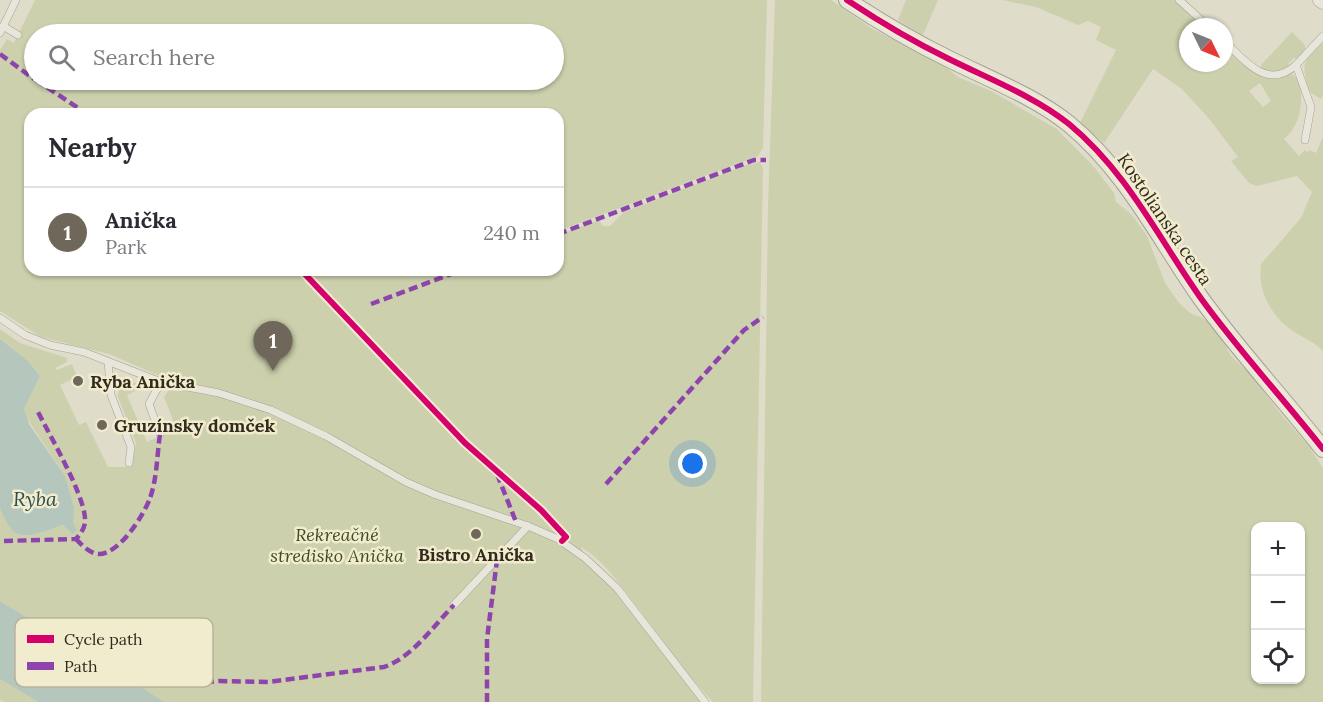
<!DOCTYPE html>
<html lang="en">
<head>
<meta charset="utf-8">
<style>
	:root { --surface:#fff; --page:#f2f2f3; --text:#2b2b33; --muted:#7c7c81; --line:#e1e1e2; --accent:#6f685a }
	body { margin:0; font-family:Lora,serif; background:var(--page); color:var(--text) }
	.controls { position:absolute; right:18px; bottom:18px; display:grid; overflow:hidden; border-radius:12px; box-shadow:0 2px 4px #0004 }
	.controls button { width:54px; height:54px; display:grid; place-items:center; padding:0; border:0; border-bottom:2px solid var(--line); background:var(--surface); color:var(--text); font:30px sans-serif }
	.compass { position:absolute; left:1179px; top:18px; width:54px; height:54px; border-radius:50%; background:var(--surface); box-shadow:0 2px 4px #0004; rotate:133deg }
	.you { position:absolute; left:693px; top:464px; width:21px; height:21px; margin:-15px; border:4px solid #fff; border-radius:50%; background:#1a73e8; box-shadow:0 0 0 9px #1a73e833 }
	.badge { display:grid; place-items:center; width:39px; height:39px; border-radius:50%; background:var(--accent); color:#fff; font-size:20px; font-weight:700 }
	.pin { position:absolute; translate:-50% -50px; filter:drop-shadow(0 2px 3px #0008) }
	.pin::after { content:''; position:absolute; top:32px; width:21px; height:18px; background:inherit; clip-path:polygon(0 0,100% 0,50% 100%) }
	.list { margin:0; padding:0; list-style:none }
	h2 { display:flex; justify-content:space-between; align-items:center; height:78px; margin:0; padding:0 24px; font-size:26px }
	h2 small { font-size:20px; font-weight:400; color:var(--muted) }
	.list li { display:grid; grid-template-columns:39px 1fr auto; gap:18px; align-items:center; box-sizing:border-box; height:90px; padding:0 24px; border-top:2px solid var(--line) }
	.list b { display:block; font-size:22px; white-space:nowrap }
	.list p { margin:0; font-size:20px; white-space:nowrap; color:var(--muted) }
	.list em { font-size:20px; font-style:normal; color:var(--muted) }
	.icon { flex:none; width:33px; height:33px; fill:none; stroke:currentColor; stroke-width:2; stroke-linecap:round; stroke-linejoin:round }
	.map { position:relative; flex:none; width:1323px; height:702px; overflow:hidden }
	.search { position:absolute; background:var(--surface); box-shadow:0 2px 4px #0004; left:24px; top:24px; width:540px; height:66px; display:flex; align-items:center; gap:15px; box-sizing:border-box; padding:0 21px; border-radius:33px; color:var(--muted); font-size:22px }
	.panel { position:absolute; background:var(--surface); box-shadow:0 2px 4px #0004; left:24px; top:108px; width:540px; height:168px; border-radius:18px }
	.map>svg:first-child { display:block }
	.green { fill:#ccd0ad; fill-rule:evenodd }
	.water { fill:#b5c6bd }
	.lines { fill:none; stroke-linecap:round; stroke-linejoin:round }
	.service-casing { stroke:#a5a094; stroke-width:8 }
	.minor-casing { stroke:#a5a094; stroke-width:15 }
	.tertiary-casing { stroke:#a5a094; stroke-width:18 }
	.service { stroke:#e8e6da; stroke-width:7 }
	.minor { stroke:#e8e6da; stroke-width:14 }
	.tertiary { stroke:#e8e6da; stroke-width:16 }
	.quiet { stroke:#8e44ad; stroke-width:4.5; stroke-dasharray:9 4.5; stroke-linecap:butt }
	.cycleway-casing { stroke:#f2eccf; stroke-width:10 }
	.cycleway { stroke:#d6006c; stroke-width:6 }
	.poi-dot { fill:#6f685a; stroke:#f2eccf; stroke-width:2 }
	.labels { text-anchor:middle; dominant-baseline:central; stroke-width:5; stroke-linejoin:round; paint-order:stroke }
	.street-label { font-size:18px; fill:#322a1d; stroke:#f2eccf }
	.poi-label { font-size:18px; font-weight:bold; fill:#322a1d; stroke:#f2eccf; text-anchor:start }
	.park-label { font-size:18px; font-style:italic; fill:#3e4d25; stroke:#f2eccf }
	.water-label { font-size:20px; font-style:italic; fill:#2d4e51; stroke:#f2eccf }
	.key { fill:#f2eccf; stroke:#b8b29a; stroke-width:1.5 }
	.key-label { font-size:16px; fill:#322a1d }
</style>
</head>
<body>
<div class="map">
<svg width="1323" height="702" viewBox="0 0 1323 702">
	<rect width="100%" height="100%" fill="#e0dcca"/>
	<g class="green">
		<path d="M35 0H767L763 147 758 156 558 231V114H30V270H558V235L599 220 603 226H610L624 212 746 165 760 162 763 168 753 702H713C684 672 661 637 635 604 619 583 604 561 581 547L585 558 604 575 705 702H164L0 601V508L11 529C40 539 46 529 73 523L65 476 26 417 24 409 40 376 28 361 0 339V329L20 343 67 358V362L55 368 57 370 72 364 77 377 60 385 79 425 86 422 108 467H132L136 443 118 397C118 377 140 384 153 386V390L140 389 127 395 147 442 176 428 164 397 169 390 183 391 180 386 161 382 162 377 109 354 41 337 0 311V50L7 39 14 43ZM34 34H554V80H34Z"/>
		<path d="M775 0H831L871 28 947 68 958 77 991 91 1057 129 1094 167 1114 193 1116 202 1132 215 1147 236 1165 283 1179 303 1190 313 1203 318 1217 329 1231 356 1253 377 1280 413 1308 445 1323 468V702H761L768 207ZM1256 526H1300V680H1256Z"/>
		<polygon points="906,0 938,0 922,37 898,20"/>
		<path d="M1003 0H1174L1203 27H1188V63H1224V45C1246 65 1260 86 1292 74L1299 80C1304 99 1301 126 1284 139L1299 156 1305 150 1308 153 1309 150 1316 153 1323 137V351C1313 341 1306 339 1296 333 1272 318 1257 292 1261 264L1301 218 1312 192 1297 176 1257 186 1249 183 1231 161 1238 157 1211 121 1182 89 1153 69 1104 143 1080 123 1116 50 1096 40 1101 27 1088 21 1078 25 1036 7ZM1260 83 1271 101 1263 107 1249 91Z"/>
		<path d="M1292 32 1305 45V51L1297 59 1294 58 1288 64 1290 67C1281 74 1271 73 1261 69V65Z"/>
		<path d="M1323 42V95L1321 99 1310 92C1300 63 1303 62 1323 42Z"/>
		<polygon points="0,679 38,702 4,702 0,700"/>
	</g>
	<g class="water">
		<path d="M0 339 28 361 40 376 24 409 29 424 65 476 74 508 73 523 77 530 73 534 63 525C51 529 23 542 12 530 7 524 3 515 0 508Z"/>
		<polygon points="0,601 144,689 164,702 38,702 0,679"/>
	</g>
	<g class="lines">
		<defs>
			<g id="service">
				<polyline points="1179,0 1209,27"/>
				<polyline points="3,26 18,35"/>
				<polyline points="0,33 16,0"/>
				<path d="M1224 41C1246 61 1267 91 1296 65"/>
				<polyline points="1305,140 1311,107 1296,65 1323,36"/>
				<polyline points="0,318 25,335 50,345 84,352 161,382 219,393 271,410 326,436 406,482 436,495 528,526 558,539 585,558 617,588 705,702"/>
				<polyline points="108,362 111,395 131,447 129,463"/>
				<polyline points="160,434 149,404 161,382"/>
				<polyline points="454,605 528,526"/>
			</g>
			<polyline id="minor" points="1320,0 1323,2"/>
			<path id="tertiary" d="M847 0C880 22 914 42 949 59 989 79 1034 96 1069 124 1127 172 1158 237 1200 297 1238 350 1283 398 1323 449"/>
		</defs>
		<use href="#service" class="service-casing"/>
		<use href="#minor" class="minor-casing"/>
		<use href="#tertiary" class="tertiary-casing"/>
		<use href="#service" class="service"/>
		<use href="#minor" class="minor"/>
		<use href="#tertiary" class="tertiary"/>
		<g class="quiet">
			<polyline points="0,54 34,79"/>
			<polyline points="36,80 87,114"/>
			<polyline points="558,234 754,160 766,160"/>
			<polyline points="371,304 462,270"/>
			<polyline points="497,474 516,522"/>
			<polyline points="606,484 744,330 763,317"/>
			<path d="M76 539C82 545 89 553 98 554 119 555 144 515 150 498 157 479 157 455 160 434"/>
			<path d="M4 541 76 539C81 533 86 527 85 518 83 492 50 436 37 410"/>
			<path d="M178 685 219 681 268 682 384 667C413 657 433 626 454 605"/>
			<polyline points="487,702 487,639 497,560"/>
		</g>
		<defs>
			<g id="cycleway">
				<path d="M847 0C880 22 914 42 949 59 989 79 1034 96 1069 124 1127 172 1158 237 1200 297 1238 350 1283 398 1323 449"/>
				<polyline points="301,270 465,443 541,510 566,537 562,541"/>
			</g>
		</defs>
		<use href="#cycleway" class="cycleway-casing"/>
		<use href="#cycleway" class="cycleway"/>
	</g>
	<g class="poi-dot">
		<circle cx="78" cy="381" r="6"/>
		<circle cx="102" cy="425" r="6"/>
		<circle cx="476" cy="534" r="6"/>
	</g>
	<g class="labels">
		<g class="street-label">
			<text transform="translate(1165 219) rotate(56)">Kostolianska cesta</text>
		</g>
		<g class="poi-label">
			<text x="90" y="381">Ryba Anička</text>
			<text x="114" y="425">Gruzínsky domček</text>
			<text x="476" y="554" text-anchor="middle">Bistro Anička</text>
		</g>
		<g class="park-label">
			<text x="337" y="534">Rekreačné<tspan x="337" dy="21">stredisko Anička</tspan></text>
		</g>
		<g class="water-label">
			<text x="35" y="498">Ryba</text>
		</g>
	</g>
	<rect x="15" y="618" width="198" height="69" rx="9" class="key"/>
	<rect x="27" y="635" width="27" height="8" fill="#d6006c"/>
	<rect x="27" y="662" width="27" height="8" fill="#8e44ad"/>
	<g class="key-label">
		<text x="64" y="645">Cycle path</text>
		<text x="64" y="672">Path</text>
	</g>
</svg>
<div class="controls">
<button>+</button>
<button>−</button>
<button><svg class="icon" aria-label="locate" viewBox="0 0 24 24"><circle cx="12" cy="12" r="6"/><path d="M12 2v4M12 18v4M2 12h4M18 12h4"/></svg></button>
</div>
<svg class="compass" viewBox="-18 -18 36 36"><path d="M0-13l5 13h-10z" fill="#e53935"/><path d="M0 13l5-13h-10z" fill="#7c7c81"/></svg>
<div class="you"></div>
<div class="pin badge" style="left:273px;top:371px">1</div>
<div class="search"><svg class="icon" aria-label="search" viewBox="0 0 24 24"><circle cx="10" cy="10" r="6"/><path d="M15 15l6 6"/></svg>Search here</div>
<section class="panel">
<h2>Nearby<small></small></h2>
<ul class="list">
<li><span class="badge">1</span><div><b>Anička</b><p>Park</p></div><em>240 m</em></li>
</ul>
</section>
</div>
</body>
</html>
